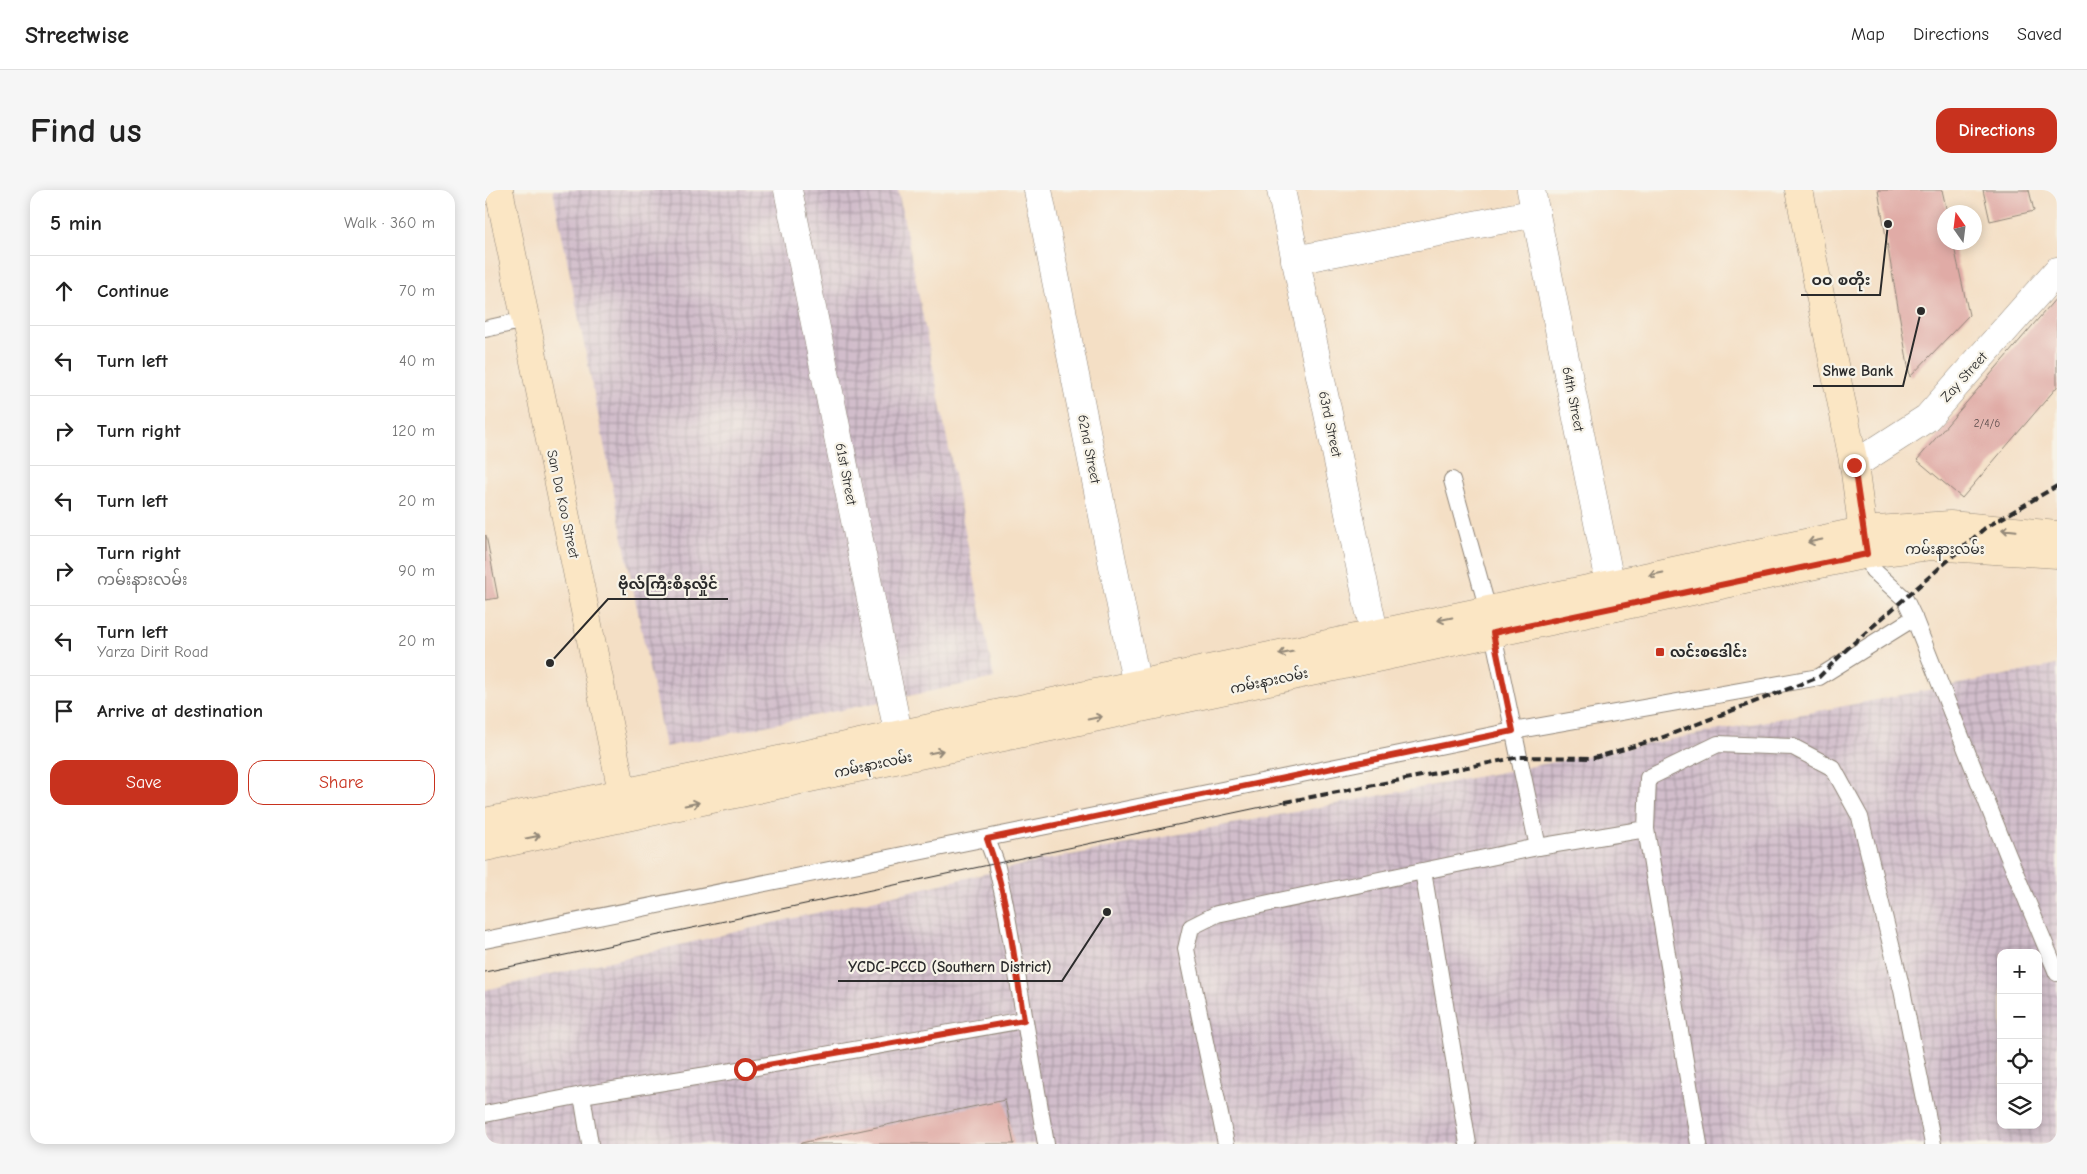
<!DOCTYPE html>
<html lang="en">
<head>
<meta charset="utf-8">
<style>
	:root { --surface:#fff; --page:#f6f6f6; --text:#222; --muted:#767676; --line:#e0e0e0; --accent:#c8321e }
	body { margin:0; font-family:"Comic Neue","Noto Sans Myanmar",sans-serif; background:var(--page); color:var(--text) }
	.controls { position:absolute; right:15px; bottom:15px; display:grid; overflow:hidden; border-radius:10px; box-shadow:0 2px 12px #0003 }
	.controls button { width:45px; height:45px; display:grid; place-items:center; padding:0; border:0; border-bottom:1px solid var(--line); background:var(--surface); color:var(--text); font:25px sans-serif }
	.compass { position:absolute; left:1452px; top:15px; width:45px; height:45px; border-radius:50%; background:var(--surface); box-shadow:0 2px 12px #0003; rotate:346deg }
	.stop { position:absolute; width:15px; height:15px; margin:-11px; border:4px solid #c8321e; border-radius:50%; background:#fff }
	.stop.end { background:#c8321e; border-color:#fff; box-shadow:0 1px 5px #0008 }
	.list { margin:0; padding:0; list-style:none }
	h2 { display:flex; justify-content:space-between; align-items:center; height:65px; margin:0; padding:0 20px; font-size:21px }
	h2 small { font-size:16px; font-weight:400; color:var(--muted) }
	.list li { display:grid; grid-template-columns:32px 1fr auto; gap:15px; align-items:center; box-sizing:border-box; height:70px; padding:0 20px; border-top:1px solid var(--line) }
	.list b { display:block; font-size:19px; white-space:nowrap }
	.list p { margin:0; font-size:16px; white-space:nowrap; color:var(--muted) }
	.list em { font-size:16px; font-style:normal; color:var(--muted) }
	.actions { display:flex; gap:10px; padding:15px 20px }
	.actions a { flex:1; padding:11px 0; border:1px solid var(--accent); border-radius:15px; text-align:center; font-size:18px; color:var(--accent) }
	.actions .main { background:var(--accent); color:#fff }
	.icon { flex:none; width:28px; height:28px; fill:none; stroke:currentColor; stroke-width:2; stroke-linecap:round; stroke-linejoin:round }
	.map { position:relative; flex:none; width:1572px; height:954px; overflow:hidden; border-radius:15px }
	header { display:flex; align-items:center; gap:30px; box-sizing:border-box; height:70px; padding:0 25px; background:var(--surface); border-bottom:1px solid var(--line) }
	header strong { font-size:24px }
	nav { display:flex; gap:28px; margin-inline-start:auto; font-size:18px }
	.intro { display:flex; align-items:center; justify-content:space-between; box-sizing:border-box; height:120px; padding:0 30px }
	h1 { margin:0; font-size:35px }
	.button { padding:12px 22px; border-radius:15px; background:var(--accent); color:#fff; font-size:18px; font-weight:700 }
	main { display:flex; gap:30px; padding:0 30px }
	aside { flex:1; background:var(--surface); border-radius:15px; box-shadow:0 2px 12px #0003 }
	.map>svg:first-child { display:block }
	.industrial { fill:url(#industrial-grid); fill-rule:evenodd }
	.building { fill:#e0aba6 }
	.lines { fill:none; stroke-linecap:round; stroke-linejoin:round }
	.lane-casing { stroke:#908578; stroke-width:18 }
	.street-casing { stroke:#908578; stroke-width:29 }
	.secondary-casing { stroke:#908578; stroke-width:29 }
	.lane { stroke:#fff; stroke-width:16 }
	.street { stroke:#fff; stroke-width:28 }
	.secondary { stroke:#fbe6c4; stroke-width:28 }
	.tram { stroke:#2b2b2b; stroke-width:1 }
	.rail { stroke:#2b2b2b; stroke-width:4; stroke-dasharray:8 4; stroke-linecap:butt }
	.oneway { stroke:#938878 }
	.route { stroke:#c8321e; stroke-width:6 }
	.poi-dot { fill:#c8321e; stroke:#f7f3e8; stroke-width:2 }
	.labels { text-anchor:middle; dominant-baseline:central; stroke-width:4.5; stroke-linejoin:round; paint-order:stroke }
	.number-label { font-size:11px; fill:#584b4a }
	.street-label { font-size:14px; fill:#2b2b2b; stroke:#f7f3e8 }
	.poi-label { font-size:14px; font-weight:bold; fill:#2b2b2b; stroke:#f7f3e8; text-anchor:start }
	.leader { fill:none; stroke:#2b2b2b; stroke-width:2 }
	.callout-dot { fill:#2b2b2b; stroke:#f7f3e8; stroke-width:2 }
	.callout-label { font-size:15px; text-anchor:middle; font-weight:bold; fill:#2b2b2b; stroke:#f7f3e8; stroke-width:4.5; stroke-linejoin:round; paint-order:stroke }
</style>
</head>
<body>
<header>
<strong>Streetwise</strong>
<nav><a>Map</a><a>Directions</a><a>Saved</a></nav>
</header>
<div class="intro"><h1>Find us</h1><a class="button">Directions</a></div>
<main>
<aside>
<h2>5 min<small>Walk · 360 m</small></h2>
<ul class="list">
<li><svg class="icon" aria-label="ahead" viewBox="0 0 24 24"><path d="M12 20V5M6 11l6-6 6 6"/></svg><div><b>Continue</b></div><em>70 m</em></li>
<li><svg class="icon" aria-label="left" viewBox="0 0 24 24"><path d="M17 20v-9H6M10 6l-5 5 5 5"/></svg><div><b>Turn left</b></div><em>40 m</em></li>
<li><svg class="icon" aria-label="right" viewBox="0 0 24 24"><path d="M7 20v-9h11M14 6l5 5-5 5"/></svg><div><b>Turn right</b></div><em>120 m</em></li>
<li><svg class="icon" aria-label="left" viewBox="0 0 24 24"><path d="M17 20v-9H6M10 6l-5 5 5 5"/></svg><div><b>Turn left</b></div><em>20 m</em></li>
<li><svg class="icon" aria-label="right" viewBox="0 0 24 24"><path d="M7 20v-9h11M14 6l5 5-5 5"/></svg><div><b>Turn right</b><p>ကမ်းနားလမ်း</p></div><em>90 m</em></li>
<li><svg class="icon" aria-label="left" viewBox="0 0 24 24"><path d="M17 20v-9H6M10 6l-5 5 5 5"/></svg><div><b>Turn left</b><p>Yarza Dirit Road</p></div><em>20 m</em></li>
<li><svg class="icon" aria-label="arrive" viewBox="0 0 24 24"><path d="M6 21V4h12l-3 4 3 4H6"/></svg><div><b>Arrive at destination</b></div></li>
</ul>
<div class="actions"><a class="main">Save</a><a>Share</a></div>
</aside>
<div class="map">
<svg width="1572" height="954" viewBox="0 0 1572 954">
	<defs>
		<pattern id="industrial-grid" width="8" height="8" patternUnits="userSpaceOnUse" patternTransform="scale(1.25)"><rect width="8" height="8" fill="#d1bdcb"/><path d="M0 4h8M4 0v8" fill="none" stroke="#aa9aa5"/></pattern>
	</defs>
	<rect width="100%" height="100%" fill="#f7f3e8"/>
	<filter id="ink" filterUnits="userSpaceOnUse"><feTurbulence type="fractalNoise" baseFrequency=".02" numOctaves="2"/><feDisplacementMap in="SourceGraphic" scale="10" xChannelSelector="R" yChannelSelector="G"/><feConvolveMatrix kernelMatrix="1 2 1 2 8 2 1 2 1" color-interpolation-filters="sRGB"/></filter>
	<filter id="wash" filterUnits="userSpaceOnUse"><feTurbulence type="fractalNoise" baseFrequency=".0096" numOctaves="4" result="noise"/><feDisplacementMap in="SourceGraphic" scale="20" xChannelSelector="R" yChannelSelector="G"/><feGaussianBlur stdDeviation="1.12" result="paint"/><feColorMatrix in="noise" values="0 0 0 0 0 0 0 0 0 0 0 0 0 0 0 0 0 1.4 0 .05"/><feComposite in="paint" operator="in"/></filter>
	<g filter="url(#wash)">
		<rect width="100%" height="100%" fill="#f4dfc5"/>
		<g class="industrial">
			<polygon points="68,0 413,0 509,488 180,557"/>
			<path d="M1572 475V954H0V800L555 671ZM1516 763H1553V935H1516Z"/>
		</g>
		<g id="blocks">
			<g class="building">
				<polygon points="1393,0 1457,0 1462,22 1460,22 1460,52 1468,52 1484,125 1425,187"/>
				<polygon points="1498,0 1544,0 1549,21 1505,31"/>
				<polygon points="1572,107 1572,197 1477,308 1432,270"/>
				<polygon points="1,345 13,408 0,410 0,346"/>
				<polygon points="520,910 529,954 316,954 316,953"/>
			</g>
		</g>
	</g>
	<g filter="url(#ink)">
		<use href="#blocks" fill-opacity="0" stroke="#908578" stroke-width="1"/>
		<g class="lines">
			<defs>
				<g id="lane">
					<polyline points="0,139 40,130"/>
					<polyline points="967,290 1003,420 1053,657"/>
					<polyline points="1382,364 1388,380 1420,409 1429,428 1522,663 1572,783"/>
					<polyline points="1161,639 1214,954"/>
					<polyline points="502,649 511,673 520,714 561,954"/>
					<polyline points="938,681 983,954"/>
					<polyline points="0,750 1028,541 1334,487 1429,428"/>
					<polyline points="97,905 105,954"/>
					<polyline points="0,924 97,905 260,879 539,830"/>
					<polyline points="741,954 701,759 706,737 732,724 1053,657 1161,639 1163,588 1233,554 1308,557 1348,578 1375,627 1417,800 1448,954"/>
				</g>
				<g id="street">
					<polyline points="303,0 418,567"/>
					<polyline points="553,0 656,516"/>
					<polyline points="796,0 894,466"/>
					<polyline points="1046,0 1130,417"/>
					<polyline points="810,70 1051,23"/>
					<polyline points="1369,275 1442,228 1572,81"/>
				</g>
				<g id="secondary">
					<polyline points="14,0 141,621"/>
					<polyline points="1314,0 1369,275 1380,357"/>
					<polyline points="0,632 1377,341 1465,335 1572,345"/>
					<polyline points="0,657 1382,364 1445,356 1572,364"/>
				</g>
			</defs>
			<use href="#lane" class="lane-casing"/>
			<use href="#street" class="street-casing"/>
			<use href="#secondary" class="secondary-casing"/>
			<use href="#lane" class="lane"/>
			<use href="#street" class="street"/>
			<use href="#secondary" class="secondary"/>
			<polyline class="tram" points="0,782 800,612"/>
			<polyline class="rail" points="800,612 1035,567 1109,568 1176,548 1334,487 1362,459 1500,338 1572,296"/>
		</g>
		<defs><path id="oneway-shaft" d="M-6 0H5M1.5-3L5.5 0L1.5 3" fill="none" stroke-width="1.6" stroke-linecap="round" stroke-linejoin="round" transform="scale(1.25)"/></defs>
		<g class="oneway">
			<use href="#oneway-shaft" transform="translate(1524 340) rotate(-174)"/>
			<use href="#oneway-shaft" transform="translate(1330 351) rotate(168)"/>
			<use href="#oneway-shaft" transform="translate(1171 384) rotate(168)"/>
			<use href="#oneway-shaft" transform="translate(960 429) rotate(168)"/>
			<use href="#oneway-shaft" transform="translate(801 463) rotate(168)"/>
			<use href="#oneway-shaft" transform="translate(610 528) rotate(-12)"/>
			<use href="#oneway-shaft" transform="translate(451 562) rotate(-12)"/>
			<use href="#oneway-shaft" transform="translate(207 614) rotate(-12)"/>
			<use href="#oneway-shaft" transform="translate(48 647) rotate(-12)"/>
		</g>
	</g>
	<g class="lines" filter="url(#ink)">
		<path class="route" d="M260 879 539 830C529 769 523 706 502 649L1028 541 1008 443 1382 364 1369 275"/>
	</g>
	<rect class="poi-dot" x="1170" y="457" width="10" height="10" rx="2.5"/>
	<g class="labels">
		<g class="number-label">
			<text x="1502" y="233">2/4/6</text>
		</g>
		<g class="street-label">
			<text transform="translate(1479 187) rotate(-48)">Zay Street</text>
			<text transform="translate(1088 209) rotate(79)">64th Street</text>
			<text transform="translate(845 234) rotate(78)">63rd Street</text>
			<text transform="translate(604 259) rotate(79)">62nd Street</text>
			<text transform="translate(361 284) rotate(79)">61st Street</text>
			<text transform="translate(78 314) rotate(78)">San Da Koo Street</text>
			<text x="1460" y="359">ကမ်းနားလမ်း</text>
			<text transform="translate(784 491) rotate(-12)">ကမ်းနားလမ်း</text>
			<text transform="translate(388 575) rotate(-12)">ကမ်းနားလမ်း</text>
		</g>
		<g class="poi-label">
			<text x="1185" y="462">လင်းစဒေါင်း</text>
		</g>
	</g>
	<path class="leader" d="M1403 34L1395 105H1316M1436 121L1418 196H1328M65 473L123 409H243M622 722L577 791H353"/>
	<g class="callout-dot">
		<circle cx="1403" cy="34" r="5"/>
		<circle cx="1436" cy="121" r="5"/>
		<circle cx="65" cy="473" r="5"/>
		<circle cx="622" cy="722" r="5"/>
	</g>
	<g class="callout-label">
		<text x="1356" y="95">ဝဝ စတိုး</text>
		<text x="1373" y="186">Shwe Bank</text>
		<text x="183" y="399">ဗိုလ်ကြီးစိနလှိုင်</text>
		<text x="465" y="782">YCDC-PCCD (Southern District)</text>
	</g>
</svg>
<div class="controls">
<button>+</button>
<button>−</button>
<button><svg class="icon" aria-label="locate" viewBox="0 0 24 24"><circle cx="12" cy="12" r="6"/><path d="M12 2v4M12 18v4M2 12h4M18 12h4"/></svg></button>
<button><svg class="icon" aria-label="layers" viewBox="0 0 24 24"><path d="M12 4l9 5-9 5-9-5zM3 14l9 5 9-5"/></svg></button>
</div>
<svg class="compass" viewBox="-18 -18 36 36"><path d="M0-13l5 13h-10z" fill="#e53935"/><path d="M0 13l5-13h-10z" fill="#767676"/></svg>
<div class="stop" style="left:260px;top:879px"></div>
<div class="stop end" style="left:1369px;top:275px"></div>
</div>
</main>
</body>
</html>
